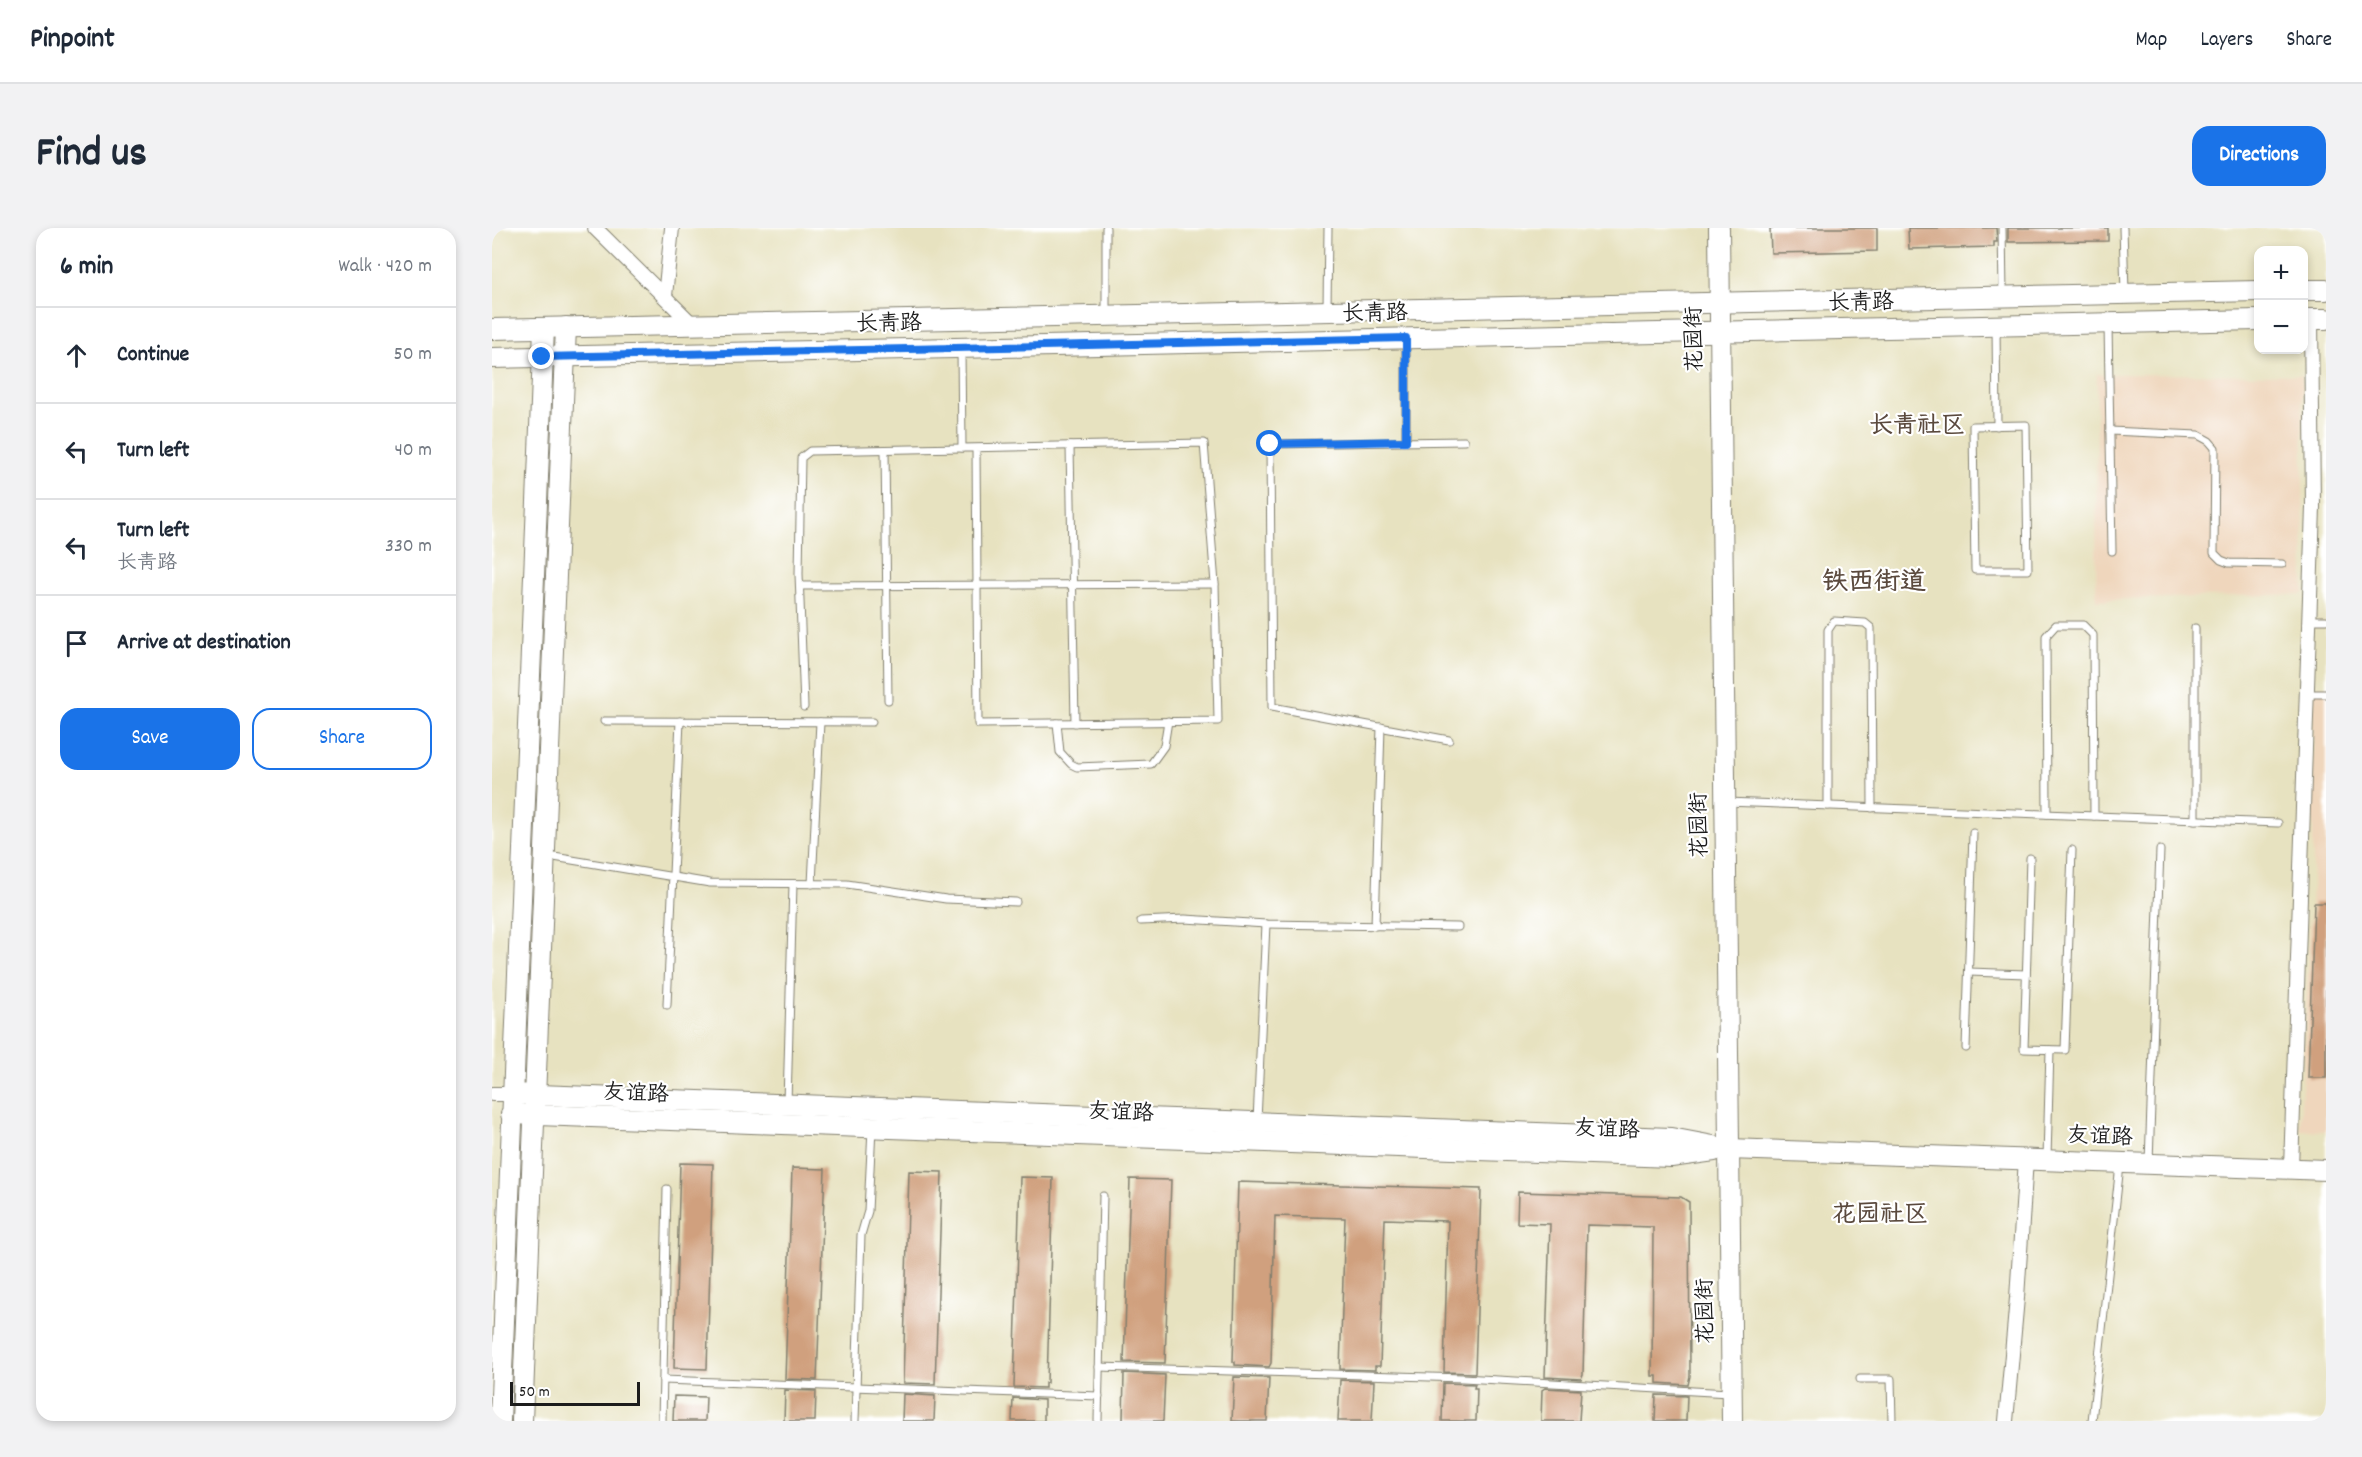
<!DOCTYPE html>
<html lang="en">
<head>
<meta charset="utf-8">
<style>
	:root { --surface:#fff; --page:#f2f2f3; --text:#1f2937; --muted:#747a83; --line:#e0e1e3; --accent:#1a73e8 }
	body { margin:0; font-family:Dekko,"LXGW WenKai TC",sans-serif; background:var(--page); color:var(--text) }
	.controls { position:absolute; right:18px; top:18px; display:grid; overflow:hidden; border-radius:12px; box-shadow:0 3px 9px #0003 }
	.controls button { width:54px; height:54px; display:grid; place-items:center; padding:0; border:0; border-bottom:2px solid var(--line); background:var(--surface); color:var(--text); font:30px sans-serif }
	.scale { position:absolute; left:18px; bottom:15px; width:130px; box-sizing:border-box; padding-left:6px; border:3px solid #1c1c1c; border-top:0; font-size:16px; line-height:21px; white-space:nowrap; color:#1c1c1c; -webkit-text-stroke:4px #fff; paint-order:stroke }
	.stop { position:absolute; width:18px; height:18px; margin:-14px; border:4px solid #1a73e8; border-radius:50%; background:#fff }
	.stop.end { background:#1a73e8; border-color:#fff; box-shadow:0 2px 6px #0008 }
	.list { margin:0; padding:0; list-style:none }
	h2 { display:flex; justify-content:space-between; align-items:center; height:78px; margin:0; padding:0 24px; font-size:26px }
	h2 small { font-size:20px; font-weight:400; color:var(--muted) }
	.list li { display:grid; grid-template-columns:39px 1fr auto; gap:18px; align-items:center; box-sizing:border-box; height:96px; padding:0 24px; border-top:2px solid var(--line) }
	.list b { display:block; font-size:22px; white-space:nowrap }
	.list p { margin:0; font-size:20px; white-space:nowrap; color:var(--muted) }
	.list em { font-size:20px; font-style:normal; color:var(--muted) }
	.actions { display:flex; gap:12px; padding:18px 24px }
	.actions a { flex:1; padding:14px 0; border:2px solid var(--accent); border-radius:18px; text-align:center; font-size:21px; color:var(--accent) }
	.actions .main { background:var(--accent); color:#fff }
	.icon { flex:none; width:33px; height:33px; fill:none; stroke:currentColor; stroke-width:2; stroke-linecap:round; stroke-linejoin:round }
	.map { position:relative; flex:none; width:1834px; height:1193px; overflow:hidden; border-radius:18px }
	header { display:flex; align-items:center; gap:36px; box-sizing:border-box; height:84px; padding:0 30px; background:var(--surface); border-bottom:2px solid var(--line) }
	header strong { font-size:28px }
	nav { display:flex; gap:33px; margin-inline-start:auto; font-size:21px }
	.intro { display:flex; align-items:center; justify-content:space-between; box-sizing:border-box; height:144px; padding:0 36px }
	h1 { margin:0; font-size:42px }
	.button { padding:15px 27px; border-radius:18px; background:var(--accent); color:#fff; font-size:21px; font-weight:700 }
	main { display:flex; gap:36px; padding:0 36px }
	aside { flex:1; background:var(--surface); border-radius:18px; box-shadow:0 3px 9px #0003 }
	.map>svg:first-child { display:block }
	.built { fill:#efd6bc }
	.building { fill:#d0a07e }
	.lines { fill:none; stroke-linecap:round; stroke-linejoin:round }
	.lane-casing { stroke:#827f6e; stroke-width:9 }
	.street-casing { stroke:#827f6e; stroke-width:16 }
	.secondary-casing { stroke:#827f6e; stroke-width:22 }
	.lane { stroke:#fff; stroke-width:7 }
	.street { stroke:#fff; stroke-width:14 }
	.secondary { stroke:#fff; stroke-width:20 }
	.route { stroke:#1a73e8; stroke-width:8 }
	.labels { text-anchor:middle; dominant-baseline:central; stroke-width:4.5; stroke-linejoin:round; paint-order:stroke }
	.street-label { font-size:22px; fill:#1c1c1c; stroke:#fff }
	.neighbourhood-label { font-size:24px; font-weight:bold; fill:#5b4a3e; stroke:#fff }
	.quarter-label { font-size:26px; font-weight:bold; fill:#5b4a3e; stroke:#fff }
</style>
</head>
<body>
<header>
<strong>Pinpoint</strong>
<nav><a>Map</a><a>Layers</a><a>Share</a></nav>
</header>
<div class="intro"><h1>Find us</h1><a class="button">Directions</a></div>
<main>
<aside>
<h2>6 min<small>Walk · 420 m</small></h2>
<ul class="list">
<li><svg class="icon" aria-label="ahead" viewBox="0 0 24 24"><path d="M12 20V5M6 11l6-6 6 6"/></svg><div><b>Continue</b></div><em>50 m</em></li>
<li><svg class="icon" aria-label="left" viewBox="0 0 24 24"><path d="M17 20v-9H6M10 6l-5 5 5 5"/></svg><div><b>Turn left</b></div><em>40 m</em></li>
<li><svg class="icon" aria-label="left" viewBox="0 0 24 24"><path d="M17 20v-9H6M10 6l-5 5 5 5"/></svg><div><b>Turn left</b><p>长青路</p></div><em>330 m</em></li>
<li><svg class="icon" aria-label="arrive" viewBox="0 0 24 24"><path d="M6 21V4h12l-3 4 3 4H6"/></svg><div><b>Arrive at destination</b></div></li>
</ul>
<div class="actions"><a class="main">Save</a><a>Share</a></div>
</aside>
<div class="map">
<svg width="1834" height="1193" viewBox="0 0 1834 1193">
	<rect width="100%" height="100%" fill="#fff"/>
	<filter id="ink" filterUnits="userSpaceOnUse"><feTurbulence type="fractalNoise" baseFrequency=".0167" numOctaves="2"/><feDisplacementMap in="SourceGraphic" scale="12" xChannelSelector="R" yChannelSelector="G"/><feConvolveMatrix kernelMatrix="1 2 1 2 8 2 1 2 1" color-interpolation-filters="sRGB"/></filter>
	<filter id="wash" filterUnits="userSpaceOnUse"><feTurbulence type="fractalNoise" baseFrequency=".008" numOctaves="4" result="noise"/><feDisplacementMap in="SourceGraphic" scale="24" xChannelSelector="R" yChannelSelector="G"/><feGaussianBlur stdDeviation="1.35" result="paint"/><feColorMatrix in="noise" values="0 0 0 0 0 0 0 0 0 0 0 0 0 0 0 0 0 1.4 0 .05"/><feComposite in="paint" operator="in"/></filter>
	<g filter="url(#wash)">
		<rect width="100%" height="100%" fill="#e7e2c0"/>
		<g class="built">
			<polygon points="1605,146 1810,147 1812,366 1604,372"/>
			<polygon points="1821,461 1834,461 1834,903 1808,902 1821,639"/>
		</g>
		<g id="blocks">
			<g class="building">
				<polygon points="1278,0 1385,0 1385,23 1279,25"/>
				<polygon points="1416,0 1504,0 1505,14 1502,14 1502,19 1417,21"/>
				<polygon points="1516,0 1616,0 1616,13 1516,14"/>
				<polygon points="1822,675 1834,675 1834,850 1816,850"/>
				<polygon points="188,935 221,936 215,1141 182,1140"/>
				<polygon points="300,940 333,941 325,1152 293,1151"/>
				<polygon points="417,943 450,944 443,1156 411,1155"/>
				<polygon points="528,949 561,950 555,1155 553,1155 553,1160 522,1159"/>
				<polygon points="638,951 679,952 673,1135 632,1134"/>
				<polygon points="746,954 989,961 983,1145 952,1144 956,993 893,991 888,1138 883,1138 883,1142 848,1141 853,990 783,988 779,1135 777,1139 743,1137 743,1134 741,1134"/>
				<polygon points="1026,964 1189,969 1197,974 1198,1148 1196,1157 1165,1155 1165,1148 1160,1148 1161,999 1095,997 1091,1146 1089,1151 1053,1149 1058,996 1025,995"/>
				<polygon points="632,1145 673,1147 671,1193 631,1193"/>
				<polygon points="742,1149 777,1150 775,1193 740,1193"/>
				<polygon points="848,1152 882,1153 880,1193 846,1193"/>
				<polygon points="951,1155 983,1156 982,1160 985,1160 984,1193 950,1193"/>
				<polygon points="1053,1160 1089,1162 1087,1193 1049,1193 1050,1162"/>
				<polygon points="293,1162 324,1163 323,1193 292,1193"/>
				<polygon points="411,1166 443,1168 442,1193 410,1193"/>
				<polygon points="1164,1167 1195,1168 1194,1193 1163,1193"/>
				<polygon points="182,1168 214,1169 213,1193 181,1193"/>
				<polygon points="521,1170 552,1172 552,1193 520,1193"/>
			</g>
		</g>
	</g>
	<g filter="url(#ink)">
		<use href="#blocks" fill-opacity="0" stroke="#827f6e" stroke-width="1.5"/>
		<g class="lines">
			<defs>
				<g id="lane">
					<polyline points="614,0 614,87"/>
					<polyline points="1510,0 1511,66"/>
					<polyline points="1631,0 1633,64"/>
					<polyline points="835,81 836,0"/>
					<polyline points="1616,97 1620,323"/>
					<polyline points="1504,98 1505,198"/>
					<polyline points="469,122 470,220"/>
					<polygon points="1534,197 1536,342 1483,342 1481,198"/>
					<polyline points="1618,203 1706,207 1717,213 1723,220 1722,325 1729,332 1737,335 1790,336"/>
					<polyline points="914,213 914,112"/>
					<polyline points="578,218 583,495"/>
					<polyline points="393,222 396,472"/>
					<polyline points="308,358 723,356"/>
					<polyline points="1818,392 1834,392"/>
					<polyline points="1816,466 1834,466"/>
					<polyline points="312,479 307,346 309,230 318,223 712,215 723,356 726,493 486,496 484,220"/>
					<polyline points="112,493 380,494"/>
					<polyline points="565,495 568,524 579,536 585,539 659,536 672,518 676,493"/>
					<polyline points="957,512 780,479 778,216 972,213"/>
					<polyline points="1234,574 1786,595"/>
					<polyline points="1336,578 1336,402 1342,393 1373,395 1379,400 1380,580"/>
					<polyline points="1555,586 1554,408 1564,397 1591,397 1601,407 1602,588"/>
					<polyline points="1703,592 1703,400"/>
					<polyline points="56,628 218,655 355,656 454,671 524,674"/>
					<polyline points="1538,630 1532,821 1573,822 1580,622"/>
					<polyline points="320,656 328,494"/>
					<polyline points="649,693 693,691 774,696 966,699"/>
					<polyline points="883,698 889,499"/>
					<polyline points="1477,744 1534,746"/>
					<polyline points="175,777 188,493"/>
					<polyline points="1474,820 1481,605"/>
					<polyline points="295,875 301,656"/>
					<polyline points="765,893 774,696"/>
					<polyline points="1555,930 1558,822"/>
					<polyline points="1657,934 1668,622"/>
					<polyline points="607,1139 971,1150 1237,1165"/>
					<polyline points="1368,1151 1399,1151 1400,1193"/>
					<polyline points="171,1152 607,1168"/>
					<polyline points="170,1193 175,961"/>
					<polyline points="363,1193 369,1007 376,983 380,900"/>
					<polyline points="606,1193 611,968"/>
					<polyline points="1600,1193 1628,937"/>
				</g>
				<g id="street">
					<polyline points="103,0 201,97"/>
					<polyline points="173,68 180,0"/>
					<polyline points="0,866 20,866"/>
					<polyline points="1799,940 1821,279 1819,91"/>
					<polyline points="1514,1193 1525,1070 1534,931"/>
				</g>
				<g id="secondary">
					<polyline points="1227,0 1240,1193"/>
					<polyline points="1812,62 1834,62"/>
					<polyline points="1812,91 1834,91"/>
					<polyline points="0,101 1766,63"/>
					<polyline points="0,130 1766,92"/>
					<polyline points="20,866 1179,910 1237,921 1834,942"/>
					<polyline points="19,886 1179,929 1222,923"/>
					<polyline points="8,1193 52,100"/>
					<polyline points="30,1193 74,99"/>
				</g>
			</defs>
			<use href="#lane" class="lane-casing"/>
			<use href="#street" class="street-casing"/>
			<use href="#secondary" class="secondary-casing"/>
			<use href="#lane" class="lane"/>
			<use href="#street" class="street"/>
			<use href="#secondary" class="secondary"/>
		</g>
	</g>
	<g class="lines" filter="url(#ink)">
		<polyline class="route" points="50,129 914,110 914,213 778,216"/>
	</g>
	<g class="labels">
		<g class="street-label">
			<text transform="translate(1369 76) rotate(-1)">长青路</text>
			<text transform="translate(883 87) rotate(-1)">长青路</text>
			<text transform="translate(397 97) rotate(-1)">长青路</text>
			<text transform="translate(1204 111) rotate(-91)">花园街</text>
			<text transform="translate(1209 597) rotate(-91)">花园街</text>
			<text transform="translate(144 867) rotate(2)">友谊路</text>
			<text transform="translate(629 886) rotate(2)">友谊路</text>
			<text transform="translate(1115 903) rotate(2)">友谊路</text>
			<text transform="translate(1608 910) rotate(2)">友谊路</text>
			<text transform="translate(1215 1083) rotate(-91)">花园街</text>
		</g>
		<g class="neighbourhood-label">
			<text x="1425" y="199">长青社区</text>
			<text x="1388" y="988">花园社区</text>
		</g>
		<g class="quarter-label">
			<text x="1382" y="355">铁西街道</text>
		</g>
	</g>
</svg>
<div class="controls">
<button>+</button>
<button>−</button>
</div>
<div class="scale">50 m</div>
<div class="stop" style="left:778px;top:216px"></div>
<div class="stop end" style="left:50px;top:129px"></div>
</div>
</main>
</body>
</html>
